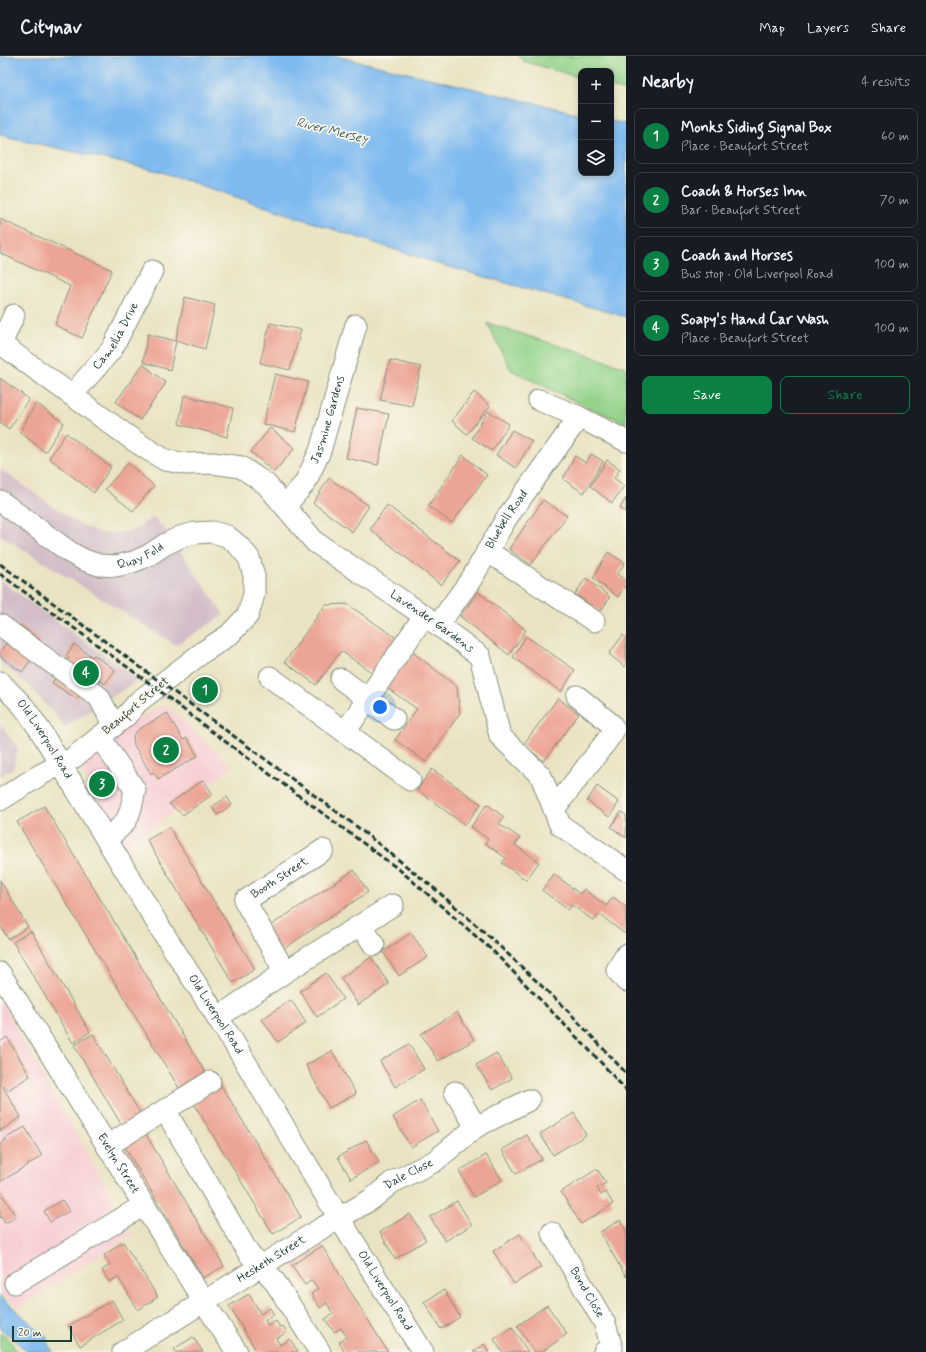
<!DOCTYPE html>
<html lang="en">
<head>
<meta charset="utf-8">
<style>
	:root { --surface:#171b24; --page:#242831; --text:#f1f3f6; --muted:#9ea1a6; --line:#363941; --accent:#0b8043 }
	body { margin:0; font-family:Mynerve,sans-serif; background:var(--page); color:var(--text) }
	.controls { position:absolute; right:12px; top:12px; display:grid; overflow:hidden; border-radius:8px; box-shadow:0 2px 6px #0003 }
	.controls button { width:36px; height:36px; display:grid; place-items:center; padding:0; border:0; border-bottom:1px solid var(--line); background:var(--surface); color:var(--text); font:20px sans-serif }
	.scale { position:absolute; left:12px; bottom:10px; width:60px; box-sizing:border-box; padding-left:4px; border:2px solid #1f3d34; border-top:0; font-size:11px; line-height:14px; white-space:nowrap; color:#1f3d34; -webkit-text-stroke:3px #fbf7ec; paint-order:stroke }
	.you { position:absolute; left:380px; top:651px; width:14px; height:14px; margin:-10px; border:3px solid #fff; border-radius:50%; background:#1a73e8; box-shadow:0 0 0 6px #1a73e833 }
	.badge { display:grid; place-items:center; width:26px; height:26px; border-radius:50%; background:var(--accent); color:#fff; font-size:13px; font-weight:700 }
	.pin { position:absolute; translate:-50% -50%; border:2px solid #fff; box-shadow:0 1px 4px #0006 }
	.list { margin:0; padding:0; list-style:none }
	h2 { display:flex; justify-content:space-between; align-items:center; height:52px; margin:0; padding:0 16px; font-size:17px }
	h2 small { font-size:13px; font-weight:400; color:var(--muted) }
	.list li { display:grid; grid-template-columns:26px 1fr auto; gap:12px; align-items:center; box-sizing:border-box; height:56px; margin:0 8px 8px; padding:0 8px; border:1px solid var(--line); border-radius:8px }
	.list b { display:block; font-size:15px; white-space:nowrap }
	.list p { margin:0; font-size:13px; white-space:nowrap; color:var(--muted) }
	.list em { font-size:13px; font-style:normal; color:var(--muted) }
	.actions { display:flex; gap:8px; padding:12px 16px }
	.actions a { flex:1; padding:9px 0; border:1px solid var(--accent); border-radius:8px; text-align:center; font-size:14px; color:var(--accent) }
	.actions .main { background:var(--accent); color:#fff }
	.icon { flex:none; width:22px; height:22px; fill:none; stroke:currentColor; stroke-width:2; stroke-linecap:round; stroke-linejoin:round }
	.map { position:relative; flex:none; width:626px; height:1296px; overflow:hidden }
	header { display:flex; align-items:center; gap:24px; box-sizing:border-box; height:56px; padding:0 20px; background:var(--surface); border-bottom:1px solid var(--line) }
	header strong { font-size:19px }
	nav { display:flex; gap:22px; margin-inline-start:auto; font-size:14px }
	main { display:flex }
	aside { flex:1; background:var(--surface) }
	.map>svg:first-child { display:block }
	.built { fill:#f7cfd5 }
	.industrial { fill:#d2bdc8 }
	.green { fill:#93d38a; stroke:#59885f }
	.water { fill:#7ebaf0; stroke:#4e7c92 }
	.building { fill:#eca494 }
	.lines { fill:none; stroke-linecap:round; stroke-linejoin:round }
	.minor-casing { stroke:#84907c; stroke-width:23 }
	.minor { stroke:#fff; stroke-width:21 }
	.rail { stroke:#1f3d34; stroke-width:3; stroke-dasharray:6 3; stroke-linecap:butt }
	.labels { text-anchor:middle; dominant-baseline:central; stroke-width:3.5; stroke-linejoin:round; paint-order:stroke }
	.street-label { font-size:12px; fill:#1f3d34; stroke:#fbf7ec }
	.water-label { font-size:13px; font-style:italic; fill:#375c63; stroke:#fbf7ec }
</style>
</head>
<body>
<header>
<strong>Citynav</strong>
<nav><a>Map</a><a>Layers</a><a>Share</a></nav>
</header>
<main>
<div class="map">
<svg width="626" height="1296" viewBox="0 0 626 1296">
	<rect width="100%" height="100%" fill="#fbf7ec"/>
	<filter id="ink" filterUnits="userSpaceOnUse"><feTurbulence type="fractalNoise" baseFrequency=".025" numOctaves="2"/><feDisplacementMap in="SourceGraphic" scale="8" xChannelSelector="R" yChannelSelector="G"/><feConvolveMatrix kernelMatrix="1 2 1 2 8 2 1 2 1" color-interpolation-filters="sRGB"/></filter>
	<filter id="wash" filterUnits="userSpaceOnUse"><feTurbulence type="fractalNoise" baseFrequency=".012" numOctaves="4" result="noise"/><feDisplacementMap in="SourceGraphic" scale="16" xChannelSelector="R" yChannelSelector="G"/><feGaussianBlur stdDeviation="0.9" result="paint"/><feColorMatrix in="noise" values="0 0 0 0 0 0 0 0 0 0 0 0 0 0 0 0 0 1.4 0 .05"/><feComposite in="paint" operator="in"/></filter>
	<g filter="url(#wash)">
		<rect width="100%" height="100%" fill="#eae3c3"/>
		<g class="built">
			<polygon points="165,648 232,711 127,791 74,702"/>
			<polygon points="0,943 132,1178 19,1251 0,1237"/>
		</g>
		<g class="industrial">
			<polygon points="0,413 77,467 100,477 124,476 132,474 140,470 153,461 165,473 224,559 176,589 0,479"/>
			<polygon points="0,524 138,624 65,671 28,629 0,606"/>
			<polygon points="0,668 18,692 13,713 0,720"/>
		</g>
		<g class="green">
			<polygon points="518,0 626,0 626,35 611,31 611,15 581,15 581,22 523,5"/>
			<polygon points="487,267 626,311 626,367 585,350 511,314"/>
			<polygon points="0,1276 11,1285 16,1296 0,1296"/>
		</g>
		<g class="water">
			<polygon points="0,0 336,0 581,58 581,117 611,117 611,65 626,68 626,261 432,206 158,115 0,79"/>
			<polygon points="0,1240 46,1281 53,1296 27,1296 13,1282 0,1272"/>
		</g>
		<g id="blocks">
			<g class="building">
				<polygon points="0,163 112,214 82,282 55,269 70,230 0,197"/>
				<polygon points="185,241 215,249 205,293 176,284"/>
				<polygon points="270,267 301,274 290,314 260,307"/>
				<polygon points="148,278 176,285 170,314 143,306"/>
				<polygon points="390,304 421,311 412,350 380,344"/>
				<polygon points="143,308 166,327 140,364 116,346"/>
				<polygon points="275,318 308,326 295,376 263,368"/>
				<polygon points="0,322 29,343 9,373 0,366"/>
				<polygon points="474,336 490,350 467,378 452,365"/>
				<polygon points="184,339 233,352 227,381 179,368"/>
				<polygon points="36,347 64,367 45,396 20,376"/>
				<polygon points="357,352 389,358 378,409 346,402"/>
				<polygon points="488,355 509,368 492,395 472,382"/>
				<polygon points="270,372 295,392 274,416 251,396"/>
				<polygon points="512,374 532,385 516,412 496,399"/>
				<polygon points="66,377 111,411 94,437 49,402"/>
				<polygon points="591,398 603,405 584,437 563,423 575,400 586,407"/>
				<polygon points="463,399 487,419 452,467 428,450"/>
				<polygon points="607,404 620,413 614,422 624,430 612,447 590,430"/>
				<polygon points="128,407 154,430 133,455 105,433"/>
				<polygon points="329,422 369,450 352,476 313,447"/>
				<polygon points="626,442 626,456 620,452"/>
				<polygon points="543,444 567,460 531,509 509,493"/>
				<polygon points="387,449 460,505 441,529 370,473"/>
				<polygon points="608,496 625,507 617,518 626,525 626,528 618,541 593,522"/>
				<polygon points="586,522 610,541 600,556 575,538"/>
				<polygon points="478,536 526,574 509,599 460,560"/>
				<polygon points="347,548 398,583 374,618 341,595 316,629 285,606 325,549"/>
				<polygon points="20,569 40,584 27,601 31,604 22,616 0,600 0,595"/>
				<polygon points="623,579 626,582 626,609 625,611 609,598"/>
				<polygon points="526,580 575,614 561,636 513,601"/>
				<polygon points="74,588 92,601 94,599 115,614 105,628 93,620 77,643 52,627 69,602 66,600"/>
				<polygon points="409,593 457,631 460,657 426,706 395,684 417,653 383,629"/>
				<polygon points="206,625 214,633 203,644 196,636"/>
				<polygon points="558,642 579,658 544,705 523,689"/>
				<polygon points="167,657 183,684 187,682 198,700 158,723 153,716 151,718 134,689 133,679 139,673"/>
				<polygon points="432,713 481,748 465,769 417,734"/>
				<polygon points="203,724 213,738 183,759 169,748"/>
				<polygon points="597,730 619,746 609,761 587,745"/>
				<polygon points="227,741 232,749 217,759 212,751"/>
				<polygon points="487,748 504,761 499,768 520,782 515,789 539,806 526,824 502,807 506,802 485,787 488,783 471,771"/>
				<polygon points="44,750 205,1016 179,1032 17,766"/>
				<polygon points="621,756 626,759 626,782 611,771"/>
				<polygon points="169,771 255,913 233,927 147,784"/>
				<polygon points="354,814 368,836 279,896 264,874"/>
				<polygon points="554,818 580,838 584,833 606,850 613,841 626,851 626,876 625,878 599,858 594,865 572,849 568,854 542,834"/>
				<polygon points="0,824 28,871 8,883 0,869"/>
				<polygon points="31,875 90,976 73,987 13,886"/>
				<polygon points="411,877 428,901 399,920 383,896"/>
				<polygon points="371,901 389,928 358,949 341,922"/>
				<polygon points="326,917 343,943 317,961 300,935"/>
				<polygon points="291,944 306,967 278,986 262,963"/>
				<polygon points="457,956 474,984 438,1005 421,978"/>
				<polygon points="93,978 143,1062 124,1073 74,989"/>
				<polygon points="7,981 30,1020 8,1034 5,1030 3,1031 21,1061 0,1075 0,986"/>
				<polygon points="409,988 424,1013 395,1031 380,1005"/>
				<polygon points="332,995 356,1038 329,1052 306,1009"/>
				<polygon points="496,997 512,1022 492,1034 476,1009"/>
				<polygon points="218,1024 301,1161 273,1178 190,1041"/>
				<polygon points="420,1044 438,1075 411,1091 393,1061"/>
				<polygon points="574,1057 586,1079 553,1099 540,1078"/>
				<polygon points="141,1070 224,1210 203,1222 120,1083"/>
				<polygon points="25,1071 42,1100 0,1126 0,1088 6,1084 5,1083"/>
				<polygon points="527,1079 542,1103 516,1118 502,1094"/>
				<polygon points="366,1084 379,1106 351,1123 338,1101"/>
				<polygon points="486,1099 502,1124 474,1141 459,1115"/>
				<polygon points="597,1113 606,1127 597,1132 601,1139 606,1136 613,1148 581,1168 561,1136"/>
				<polygon points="0,1135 16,1161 5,1167 2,1161 0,1162"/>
				<polygon points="62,1144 69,1155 50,1166 44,1155"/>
				<polygon points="457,1145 472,1169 445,1185 430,1161"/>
				<polygon points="410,1158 426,1184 395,1203 380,1176"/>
				<polygon points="620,1164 626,1174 626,1221 600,1176"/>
				<polygon points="520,1178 541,1211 514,1228 493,1195"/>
				<polygon points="123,1186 158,1241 138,1254 118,1221 109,1226 102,1214 110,1209 104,1199"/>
				<polygon points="322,1190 388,1296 345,1296 339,1286 347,1281 341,1272 334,1276 325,1263 333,1258 327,1247 320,1252 311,1238 318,1233 312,1224 305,1229 292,1209"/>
				<polygon points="444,1234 460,1261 441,1273 424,1246"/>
				<polygon points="249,1238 261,1258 270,1252 274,1259 265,1264 268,1270 276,1265 280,1271 283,1270 287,1276 276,1283 280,1289 290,1283 298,1296 257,1296 229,1250"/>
				<polygon points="112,1244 123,1264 80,1290 68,1270"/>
				<polygon points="547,1249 567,1278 542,1296 535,1296 517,1270"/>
				<polygon points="512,1271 528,1296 502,1296 494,1283"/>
				<polygon points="193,1281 203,1296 176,1296 174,1293"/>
				<polygon points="484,1288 489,1296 473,1296"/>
			</g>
		</g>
	</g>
	<g filter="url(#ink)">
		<use href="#blocks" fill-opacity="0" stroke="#84907c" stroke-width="1"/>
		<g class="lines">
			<defs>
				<g id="minor">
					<path id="s1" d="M14 259 1 288 136 386 165 404 187 408 213 407 241 411 266 428 315 486 438 569 480 600 500 680 541 720 560 769 626 814"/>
					<path id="s2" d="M72 339 112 293 152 215"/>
					<polyline points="539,344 579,361 626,385"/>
					<path id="s3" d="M0 445 71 497 84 504 99 509 116 510 133 506 149 499 164 489 180 481 195 477 212 476 227 480 239 490 249 502 254 520V538L248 559 229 579 203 596 138 646 126 660 73 702 40 719 0 744"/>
					<path id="s4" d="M285 450 305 427 320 395 356 269"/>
					<polyline points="487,495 594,565"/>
					<polyline points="0,569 99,641 114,670"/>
					<path id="s5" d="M438 569 472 522 506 463 579 361"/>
					<polyline points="270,621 345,676 424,560"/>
					<polyline points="341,623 394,663"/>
					<path id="s6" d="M0 626 24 651 40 674 162 875 234 987 339 1162 423 1296"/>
					<polyline points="345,676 410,724"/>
					<path d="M100 681 135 734C129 760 131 766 106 782"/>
					<polyline points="554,753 612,678 614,673 611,668 577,640"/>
					<polyline points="361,869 374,889"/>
					<polyline points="626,899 617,914 626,925"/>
					<path id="s7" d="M285 916 245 845 323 794"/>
					<path id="s8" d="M0 917 204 1246 237 1296"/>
					<polyline points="217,962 285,916 393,849"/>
					<polyline points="455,1036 476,1071"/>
					<polyline points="165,1054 249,1198 273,1223 320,1296"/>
					<polyline points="107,1090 210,1026"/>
					<path id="s9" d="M552 1177 605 1268 612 1292 604 1296"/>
					<polyline points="15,1227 144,1149"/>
					<path id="s10" d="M123 1296 322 1172 372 1143 391 1127 435 1105 476 1071 529 1044"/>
				</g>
			</defs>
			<use href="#minor" class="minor-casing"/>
			<use href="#minor" class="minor"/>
			<g class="rail">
				<polyline points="0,508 356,770 435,833 492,883 566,953 626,1017"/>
				<polyline points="0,518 156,632 207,672 401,815 494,896 595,1000 626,1034"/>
			</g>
		</g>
	</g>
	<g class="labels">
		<g class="street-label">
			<text stroke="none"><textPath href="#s2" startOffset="74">Camellia Drive</textPath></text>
			<text stroke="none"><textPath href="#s4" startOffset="98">Jasmine Gardens</textPath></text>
			<text stroke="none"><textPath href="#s5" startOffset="126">Bluebell Road</textPath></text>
			<text stroke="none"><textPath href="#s3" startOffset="162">Quay Fold</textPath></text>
			<text stroke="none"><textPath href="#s1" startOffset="557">Lavender Gardens</textPath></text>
			<text transform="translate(136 650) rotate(-40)">Beaufort Street</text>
			<text stroke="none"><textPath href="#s6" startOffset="73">Old Liverpool Road</textPath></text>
			<text stroke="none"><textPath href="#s7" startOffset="123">Booth Street</textPath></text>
			<text stroke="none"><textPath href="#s6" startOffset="397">Old Liverpool Road</textPath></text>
			<text stroke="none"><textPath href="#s8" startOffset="224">Evelyn Street</textPath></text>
			<text stroke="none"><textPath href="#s10" startOffset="337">Dale Close</textPath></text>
			<text stroke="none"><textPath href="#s10" startOffset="175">Hesketh Street</textPath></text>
			<text stroke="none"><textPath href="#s6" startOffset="721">Old Liverpool Road</textPath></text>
			<text stroke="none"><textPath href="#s9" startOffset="69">Bond Close</textPath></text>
		</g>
		<g class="water-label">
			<text transform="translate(332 75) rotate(14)">River Mersey</text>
		</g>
	</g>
</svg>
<div class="controls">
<button>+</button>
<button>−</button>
<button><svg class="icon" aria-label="layers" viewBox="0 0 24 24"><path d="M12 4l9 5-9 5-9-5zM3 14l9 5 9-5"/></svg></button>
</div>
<div class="scale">20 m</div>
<div class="you"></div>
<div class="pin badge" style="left:205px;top:634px">1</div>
<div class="pin badge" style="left:166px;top:694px">2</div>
<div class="pin badge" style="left:102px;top:728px">3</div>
<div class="pin badge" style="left:86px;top:617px">4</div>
</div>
<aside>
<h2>Nearby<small>4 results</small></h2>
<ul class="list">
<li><span class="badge">1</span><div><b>Monks Siding Signal Box</b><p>Place · Beaufort Street</p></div><em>60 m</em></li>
<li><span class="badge">2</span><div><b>Coach &amp; Horses Inn</b><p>Bar · Beaufort Street</p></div><em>70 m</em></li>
<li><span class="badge">3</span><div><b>Coach and Horses</b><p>Bus stop · Old Liverpool Road</p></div><em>100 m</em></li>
<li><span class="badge">4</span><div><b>Soapy's Hand Car Wash</b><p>Place · Beaufort Street</p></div><em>100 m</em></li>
</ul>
<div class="actions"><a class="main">Save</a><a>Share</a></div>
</aside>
</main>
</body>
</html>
